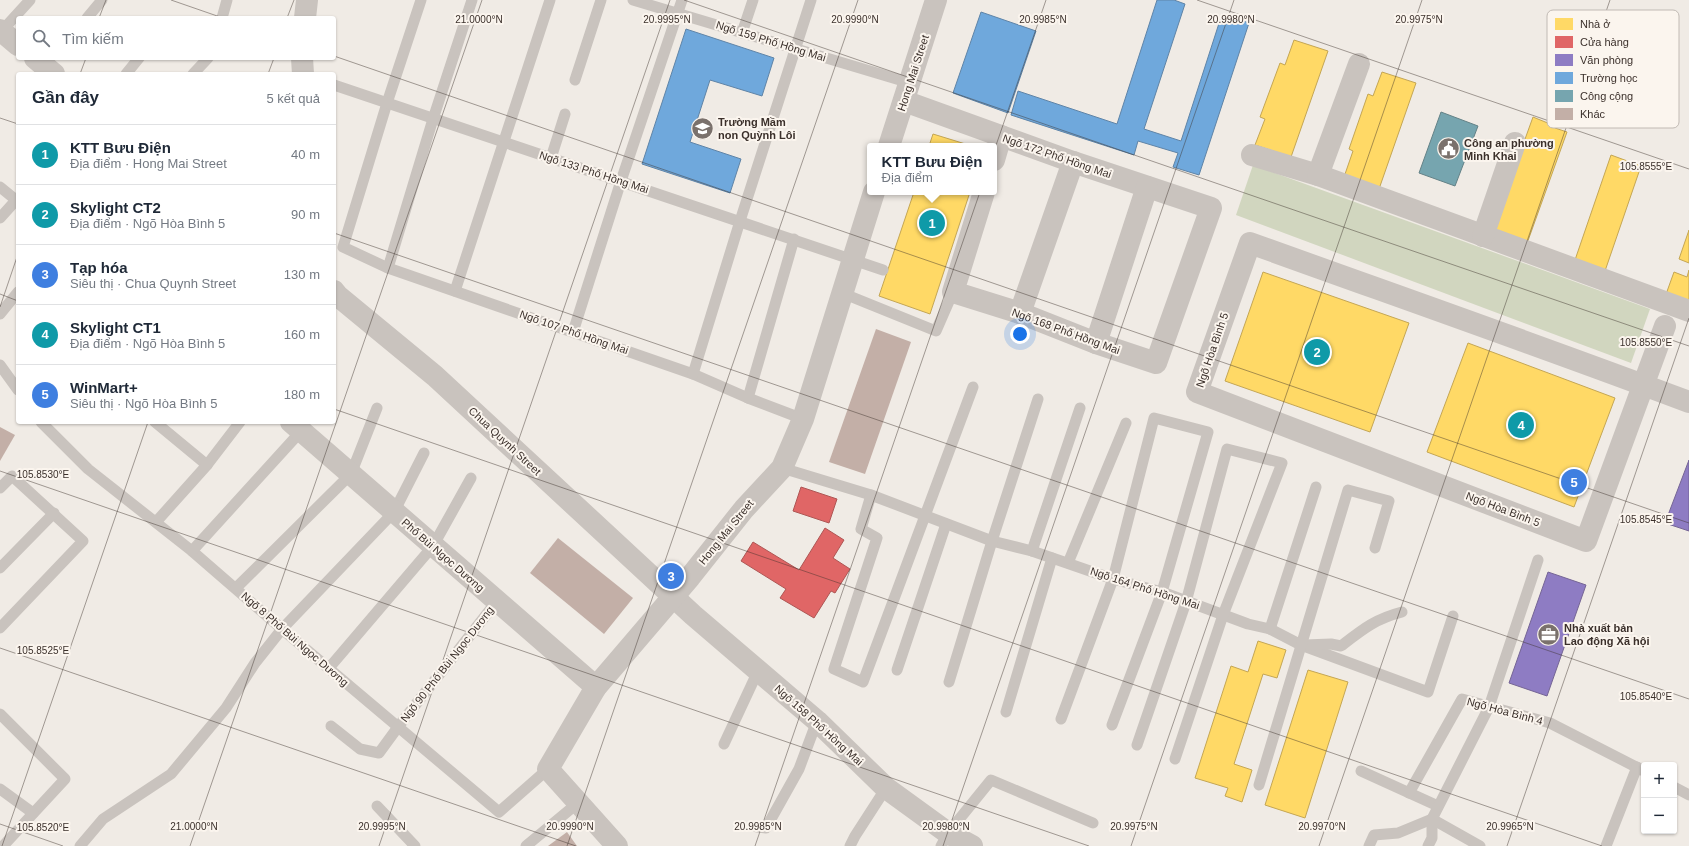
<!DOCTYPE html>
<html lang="vi">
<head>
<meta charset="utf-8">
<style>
	:root { --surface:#fff; --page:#f6f6f7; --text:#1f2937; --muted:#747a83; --line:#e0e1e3; --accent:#7a716c }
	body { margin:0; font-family:Helvetica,sans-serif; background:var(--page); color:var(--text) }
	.controls { position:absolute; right:12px; bottom:12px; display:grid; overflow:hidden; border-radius:4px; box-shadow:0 1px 3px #0004 }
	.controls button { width:36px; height:36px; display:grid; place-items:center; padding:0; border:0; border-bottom:1px solid var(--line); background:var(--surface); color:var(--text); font:20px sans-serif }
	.you { position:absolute; left:1020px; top:334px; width:14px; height:14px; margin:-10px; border:3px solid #fff; border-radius:50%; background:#1a73e8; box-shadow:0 0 0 6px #1a73e833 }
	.badge { display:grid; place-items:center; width:26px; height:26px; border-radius:50%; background:var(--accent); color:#fff; font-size:13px; font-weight:700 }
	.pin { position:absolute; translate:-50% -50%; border:2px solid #fff; box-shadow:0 1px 4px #0006 }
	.popup { position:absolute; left:867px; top:143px; width:130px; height:52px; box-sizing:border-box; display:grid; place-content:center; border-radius:4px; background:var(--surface); filter:drop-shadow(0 1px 3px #0005); font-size:13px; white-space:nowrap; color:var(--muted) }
	.popup b { font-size:15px; color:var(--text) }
	.popup::after { content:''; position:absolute; left:50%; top:100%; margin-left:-8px; border:8px solid transparent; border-top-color:var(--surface) }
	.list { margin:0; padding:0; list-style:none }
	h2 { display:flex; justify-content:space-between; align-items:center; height:52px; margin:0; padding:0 16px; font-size:17px }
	h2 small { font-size:13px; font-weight:400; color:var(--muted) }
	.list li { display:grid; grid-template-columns:26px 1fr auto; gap:12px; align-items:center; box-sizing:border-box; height:60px; padding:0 16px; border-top:1px solid var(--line) }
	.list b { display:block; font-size:15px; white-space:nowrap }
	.list p { margin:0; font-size:13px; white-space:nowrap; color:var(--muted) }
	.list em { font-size:13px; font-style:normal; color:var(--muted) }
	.icon { flex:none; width:22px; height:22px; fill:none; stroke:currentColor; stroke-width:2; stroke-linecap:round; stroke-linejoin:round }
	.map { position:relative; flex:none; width:1689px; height:846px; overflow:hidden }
	.search { position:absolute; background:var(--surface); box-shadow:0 1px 3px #0004; left:16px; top:16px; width:320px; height:44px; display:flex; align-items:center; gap:10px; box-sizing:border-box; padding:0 14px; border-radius:4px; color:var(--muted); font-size:15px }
	.panel { position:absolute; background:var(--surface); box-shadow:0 1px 3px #0004; left:16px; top:72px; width:320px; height:352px; border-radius:4px }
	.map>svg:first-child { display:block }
	.green { fill:#d1d6bf }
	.homes { fill:#ffd966; stroke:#c4a654 }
	.shops { fill:#e06666; stroke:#ae5654 }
	.offices { fill:#8e7cc3; stroke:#756595 }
	.schools { fill:#6fa8dc; stroke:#5f84a7 }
	.public { fill:#76a5af; stroke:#648287 }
	.building { fill:#c3afa7 }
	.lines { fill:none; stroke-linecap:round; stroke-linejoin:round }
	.service { stroke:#c9c3be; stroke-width:11 }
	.minor { stroke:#c9c3be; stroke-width:22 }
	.ticks { fill:none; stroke:#3b302b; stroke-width:1; stroke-opacity:0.45 }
	.labels { text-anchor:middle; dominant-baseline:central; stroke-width:4; stroke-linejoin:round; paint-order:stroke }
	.street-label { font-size:11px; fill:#3b302b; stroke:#fbf5ee }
	.poi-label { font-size:11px; font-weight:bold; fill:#3b302b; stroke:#fbf5ee; text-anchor:start }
	.key { fill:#fbf5ee; stroke:#c1bab4; stroke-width:1 }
	.key-label { font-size:11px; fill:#3b302b }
	.ticks-label { font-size:10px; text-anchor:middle; fill:#3b302b; stroke:#fbf5ee; stroke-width:4; stroke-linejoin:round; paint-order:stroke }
</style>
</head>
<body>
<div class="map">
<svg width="1689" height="846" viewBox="0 0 1689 846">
	<rect width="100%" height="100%" fill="#f0ebe5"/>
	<polygon class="green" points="1253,165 1650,309 1631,363 1236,215"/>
	<g class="homes">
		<polygon points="1294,40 1328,51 1291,157 1255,145 1265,119 1260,117 1280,63 1285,65"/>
		<polygon points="1382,72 1416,83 1379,189 1344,177 1353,151 1349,149 1368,94 1373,96"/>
		<polygon points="1533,117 1555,126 1555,128 1567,132 1525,249 1490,236"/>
		<polygon points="933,134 972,146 929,146"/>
		<polygon points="1611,155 1641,166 1605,271 1575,260"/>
		<polygon points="914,192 970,192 930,314 879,296"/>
		<polygon points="1689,230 1689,263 1679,259"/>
		<polygon points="1689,270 1689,305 1665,297 1674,272 1687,277"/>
		<polygon points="1263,272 1409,323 1370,432 1225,381"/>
		<polygon points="1468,343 1615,398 1574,507 1427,452"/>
		<polygon points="1258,641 1286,650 1277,678 1263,674 1234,764 1252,770 1242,802 1225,796 1228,788 1195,778 1231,666 1248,672"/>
		<polygon points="1308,670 1348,682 1305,818 1265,805"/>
	</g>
	<g class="shops">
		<polygon points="801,487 837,499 829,523 793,511"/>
		<polygon points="825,528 844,540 833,558 850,569 835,593 831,591 814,618 780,598 786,589 741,561 753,542 799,570"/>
	</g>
	<g class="offices">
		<polygon points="1689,460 1689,531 1665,523"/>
		<polygon points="1548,572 1586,585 1547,696 1509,683"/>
	</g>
	<g class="schools">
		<polygon points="1157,0 1174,0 1185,4 1144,129 1181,141 1222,14 1249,23 1199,175 1173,167 1178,153 1138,141 1134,155 1011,115 1018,91 1117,124"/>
		<polygon points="981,12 1036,31 1008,113 953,93"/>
		<polygon points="686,29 774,58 762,96 710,80 690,142 741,159 730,193 642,164"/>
	</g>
	<polygon class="public" points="1441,112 1478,126 1455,186 1419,173"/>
	<g class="building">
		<polygon points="876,329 911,342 865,474 829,462"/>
		<polygon points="0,427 15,435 0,461"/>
		<polygon points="558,538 633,598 604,634 530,573"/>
		<polygon points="567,832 577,846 548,846"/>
	</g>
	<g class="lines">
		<g class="service">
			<polyline points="421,0 387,103 343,247 388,268 693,374 748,398 803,419"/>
			<polyline points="633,0 910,83"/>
			<polyline points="87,18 102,0"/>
			<polyline points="222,18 227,0"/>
			<polyline points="0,33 30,0"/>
			<polyline points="742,33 753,0"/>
			<polyline points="126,74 139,58"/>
			<polyline points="193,74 208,58"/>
			<polyline points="575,80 601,0"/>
			<polyline points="334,85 883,270"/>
			<polyline points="551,158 565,114"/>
			<polyline points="0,187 16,200"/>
			<polyline points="0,218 18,198"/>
			<polyline points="388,268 433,119 472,0"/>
			<polyline points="455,291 550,0"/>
			<polyline points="842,293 936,331 953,292"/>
			<polyline points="0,314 18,292"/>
			<polyline points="573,332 621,181 682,0"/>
			<polyline points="0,365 18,390"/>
			<polyline points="693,374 740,221 811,0"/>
			<polyline points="748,398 794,239"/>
			<polyline points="41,422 88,469 192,551 282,629 499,812 548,769"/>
			<polyline points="155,422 207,465"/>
			<polyline points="782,468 871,495 992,541 1032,551 1113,579 1162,592 1248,624 1270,629 1301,645 1428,692 1453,616"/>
			<polyline points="0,488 12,476 83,541 0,628"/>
			<polyline points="871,495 861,529 877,538 834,669 863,682 973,387"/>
			<polyline points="156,522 207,465 240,422"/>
			<polyline points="192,551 303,429"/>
			<polyline points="1032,551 1080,408"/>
			<polyline points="1068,563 1126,423"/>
			<polyline points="0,568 54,513"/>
			<polyline points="236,588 351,474 377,408"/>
			<polyline points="1270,629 1316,487"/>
			<path d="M1305 645 1331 644 1341 646C1363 629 1375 619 1402 612"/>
			<polyline points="329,668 433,546 471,478"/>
			<polyline points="897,670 946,524"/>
			<polyline points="949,682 992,541 1038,399"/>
			<polyline points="1006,712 1052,558"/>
			<polyline points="0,714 65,779 3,846"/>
			<polyline points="1061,719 1113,579 1154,418 1208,432 1162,592 1112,725"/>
			<polyline points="331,726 360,749 379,753 398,727 497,601"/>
			<polyline points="724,744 758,671"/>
			<polyline points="1137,745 1186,602 1227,449 1282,463 1223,615 1175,759"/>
			<polyline points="1361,771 1438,806"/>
			<polyline points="1259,785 1348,490 1389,501 1375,548"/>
			<polyline points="1674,787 1689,795"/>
			<polyline points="0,789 33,813"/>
			<polyline points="1409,793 1462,699 1550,723 1644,771"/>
			<polyline points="377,806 415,846"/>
			<polyline points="757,827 766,828 799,769 817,721"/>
			<polyline points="80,846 103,819 171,774 226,708 255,663 282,629 394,512 424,453"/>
			<polyline points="526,846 579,802"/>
			<polyline points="850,846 855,836 886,788"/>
			<polyline points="941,846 948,833 991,780 1093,823"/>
			<polyline points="1369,846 1374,835 1398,833 1432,819 1480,846"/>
			<polyline points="1428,846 1432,838 1432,819 1489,707 1538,560"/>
			<polyline points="1606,846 1637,767"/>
		</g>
		<g class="minor">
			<polyline points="305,18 307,0"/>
			<polyline points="0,30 18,45"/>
			<polyline points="35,58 54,74"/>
			<polyline points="302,58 303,74"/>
			<polyline points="904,101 1073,162 1211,208 1156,363 1096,343 1020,313 953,292 984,192"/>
			<polyline points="889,146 936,0"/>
			<polyline points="1252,155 1318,175 1689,311"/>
			<polyline points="994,160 1001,136"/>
			<polyline points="1318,175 1359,64"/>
			<polyline points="1483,236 1515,143"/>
			<polyline points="334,291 338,296 435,376 693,615 817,721 886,788 948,833 972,846"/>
			<polyline points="1020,313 1073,162"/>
			<path d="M1665 326 1586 541 1197 392 1250 243C1397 296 1543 347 1689 402"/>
			<polyline points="1096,343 1147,187"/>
			<polyline points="291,422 596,687"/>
			<polyline points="617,846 548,769 596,687 690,577 744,509 782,468 803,419 874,192"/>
		</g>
	</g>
	<path class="ticks" d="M171 0 223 18M684 0 1689 346M1197 0 1689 169M99 18 106 0M287 18 294 0M334 56 1689 523M80 74 86 58M268 74 274 58M0 118 18 124M334 233 1689 699M0 294 18 301M0 307 18 254M334 409 1602 846M0 471 1089 846M0 648 576 846M0 824 63 846M2 846 148 422M190 846 482 0M379 846 670 0M567 846 858 0M755 846 1046 0M943 846 1234 0M1131 846 1422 0M1319 846 1610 0M1507 846 1689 318"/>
	<defs>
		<symbol id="school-disc" viewBox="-11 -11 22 22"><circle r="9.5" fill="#7a716c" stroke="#fbf5ee"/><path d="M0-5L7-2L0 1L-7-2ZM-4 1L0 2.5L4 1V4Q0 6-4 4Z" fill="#fff"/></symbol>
		<symbol id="civic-disc" viewBox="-11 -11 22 22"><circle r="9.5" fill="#7a716c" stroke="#fbf5ee"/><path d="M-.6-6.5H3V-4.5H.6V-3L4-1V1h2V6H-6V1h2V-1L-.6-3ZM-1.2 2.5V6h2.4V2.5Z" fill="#fff"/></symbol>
		<symbol id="office-disc" viewBox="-11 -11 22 22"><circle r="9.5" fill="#7a716c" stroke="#fbf5ee"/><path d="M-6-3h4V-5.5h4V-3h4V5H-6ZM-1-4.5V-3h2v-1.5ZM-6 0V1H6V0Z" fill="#fff"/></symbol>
	</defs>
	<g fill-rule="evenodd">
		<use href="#school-disc" x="690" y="116" width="25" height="25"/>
		<use href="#civic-disc" x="1436" y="136" width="25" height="25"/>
		<use href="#office-disc" x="1536" y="622" width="25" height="25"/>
	</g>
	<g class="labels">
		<g class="street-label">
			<text transform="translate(771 41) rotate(17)">Ngõ 159 Phố Hồng Mai</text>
			<text transform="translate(913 73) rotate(-72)">Hong Mai Street</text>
			<text transform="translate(1057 156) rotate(19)">Ngõ 172 Phố Hồng Mai</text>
			<text transform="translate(594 172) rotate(18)">Ngõ 133 Phố Hồng Mai</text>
			<text transform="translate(1066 331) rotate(20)">Ngõ 168 Phố Hồng Mai</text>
			<text transform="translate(574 332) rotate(19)">Ngõ 107 Phố Hồng Mai</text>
			<text transform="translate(1212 350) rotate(-71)">Ngõ Hòa Bình 5</text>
			<text transform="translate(505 441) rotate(43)">Chua Quynh Street</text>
			<text transform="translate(1503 509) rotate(21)">Ngõ Hòa Bình 5</text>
			<text transform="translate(726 532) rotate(-51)">Hong Mai Street</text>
			<text transform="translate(443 555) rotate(41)">Phố Bùi Ngọc Dương</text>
			<text transform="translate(1145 588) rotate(18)">Ngõ 164 Phố Hồng Mai</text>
			<text transform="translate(295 639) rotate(41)">Ngõ 8 Phố Bùi Ngọc Dương</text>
			<text transform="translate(447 664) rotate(-52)">Ngõ 90 Phố Bùi Ngọc Dương</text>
			<text transform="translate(1505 711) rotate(15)">Ngõ Hòa Bình 4</text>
			<text transform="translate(819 725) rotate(42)">Ngõ 158 Phố Hồng Mai</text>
		</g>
		<g class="poi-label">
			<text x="718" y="122">Trường Mầm<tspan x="718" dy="13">non Quỳnh Lôi</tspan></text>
			<text x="1464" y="143">Công an phường<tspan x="1464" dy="13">Minh Khai</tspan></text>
			<text x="1564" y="628">Nhà xuất bản<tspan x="1564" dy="13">Lao động Xã hội</tspan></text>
		</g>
	</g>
	<rect x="1547" y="10" width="132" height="118" rx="6" class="key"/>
	<rect x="1555" y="18" width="18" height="12" fill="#ffd966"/>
	<rect x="1555" y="36" width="18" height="12" fill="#e06666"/>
	<rect x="1555" y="54" width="18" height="12" fill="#8e7cc3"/>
	<rect x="1555" y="72" width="18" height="12" fill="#6fa8dc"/>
	<rect x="1555" y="90" width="18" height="12" fill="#76a5af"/>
	<rect x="1555" y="108" width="18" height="12" fill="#c3afa7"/>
	<g class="key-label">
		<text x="1580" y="28">Nhà ở</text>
		<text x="1580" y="46">Cửa hàng</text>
		<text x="1580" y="64">Văn phòng</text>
		<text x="1580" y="82">Trường học</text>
		<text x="1580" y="100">Công cộng</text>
		<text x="1580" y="118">Khác</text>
	</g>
	<g class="ticks-label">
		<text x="479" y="23">21.0000°N</text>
		<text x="667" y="23">20.9995°N</text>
		<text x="855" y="23">20.9990°N</text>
		<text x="1043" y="23">20.9985°N</text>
		<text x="1231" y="23">20.9980°N</text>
		<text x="1419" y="23">20.9975°N</text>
		<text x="1646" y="170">105.8555°E</text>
		<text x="1646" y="346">105.8550°E</text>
		<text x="43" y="478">105.8530°E</text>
		<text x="1646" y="523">105.8545°E</text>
		<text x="43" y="654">105.8525°E</text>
		<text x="1646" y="700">105.8540°E</text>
		<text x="194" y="830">21.0000°N</text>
		<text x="382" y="830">20.9995°N</text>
		<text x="570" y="830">20.9990°N</text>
		<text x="758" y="830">20.9985°N</text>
		<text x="946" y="830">20.9980°N</text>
		<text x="1134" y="830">20.9975°N</text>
		<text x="1322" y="830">20.9970°N</text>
		<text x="1510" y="830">20.9965°N</text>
		<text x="43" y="831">105.8520°E</text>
	</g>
</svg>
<div class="controls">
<button>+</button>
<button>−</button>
</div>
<div class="you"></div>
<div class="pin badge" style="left:932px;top:223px;background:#0f9aa8">1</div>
<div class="popup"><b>KTT Bưu Điện</b>Địa điểm</div>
<div class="pin badge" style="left:1317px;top:352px;background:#0f9aa8">2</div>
<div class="pin badge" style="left:671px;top:576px;background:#3f7fe0">3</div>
<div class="pin badge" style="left:1521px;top:425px;background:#0f9aa8">4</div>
<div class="pin badge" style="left:1574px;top:482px;background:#3f7fe0">5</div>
<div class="search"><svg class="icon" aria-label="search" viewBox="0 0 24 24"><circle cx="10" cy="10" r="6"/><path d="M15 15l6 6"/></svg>Tìm kiếm</div>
<section class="panel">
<h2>Gần đây<small>5 kết quả</small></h2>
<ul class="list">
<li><span class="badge" style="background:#0f9aa8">1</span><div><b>KTT Bưu Điện</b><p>Địa điểm · Hong Mai Street</p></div><em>40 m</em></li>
<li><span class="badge" style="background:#0f9aa8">2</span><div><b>Skylight CT2</b><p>Địa điểm · Ngõ Hòa Bình 5</p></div><em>90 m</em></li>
<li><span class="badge" style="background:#3f7fe0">3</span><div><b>Tạp hóa</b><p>Siêu thị · Chua Quynh Street</p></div><em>130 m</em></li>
<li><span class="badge" style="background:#0f9aa8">4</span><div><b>Skylight CT1</b><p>Địa điểm · Ngõ Hòa Bình 5</p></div><em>160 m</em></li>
<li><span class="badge" style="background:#3f7fe0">5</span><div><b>WinMart+</b><p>Siêu thị · Ngõ Hòa Bình 5</p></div><em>180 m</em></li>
</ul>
</section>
</div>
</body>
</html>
